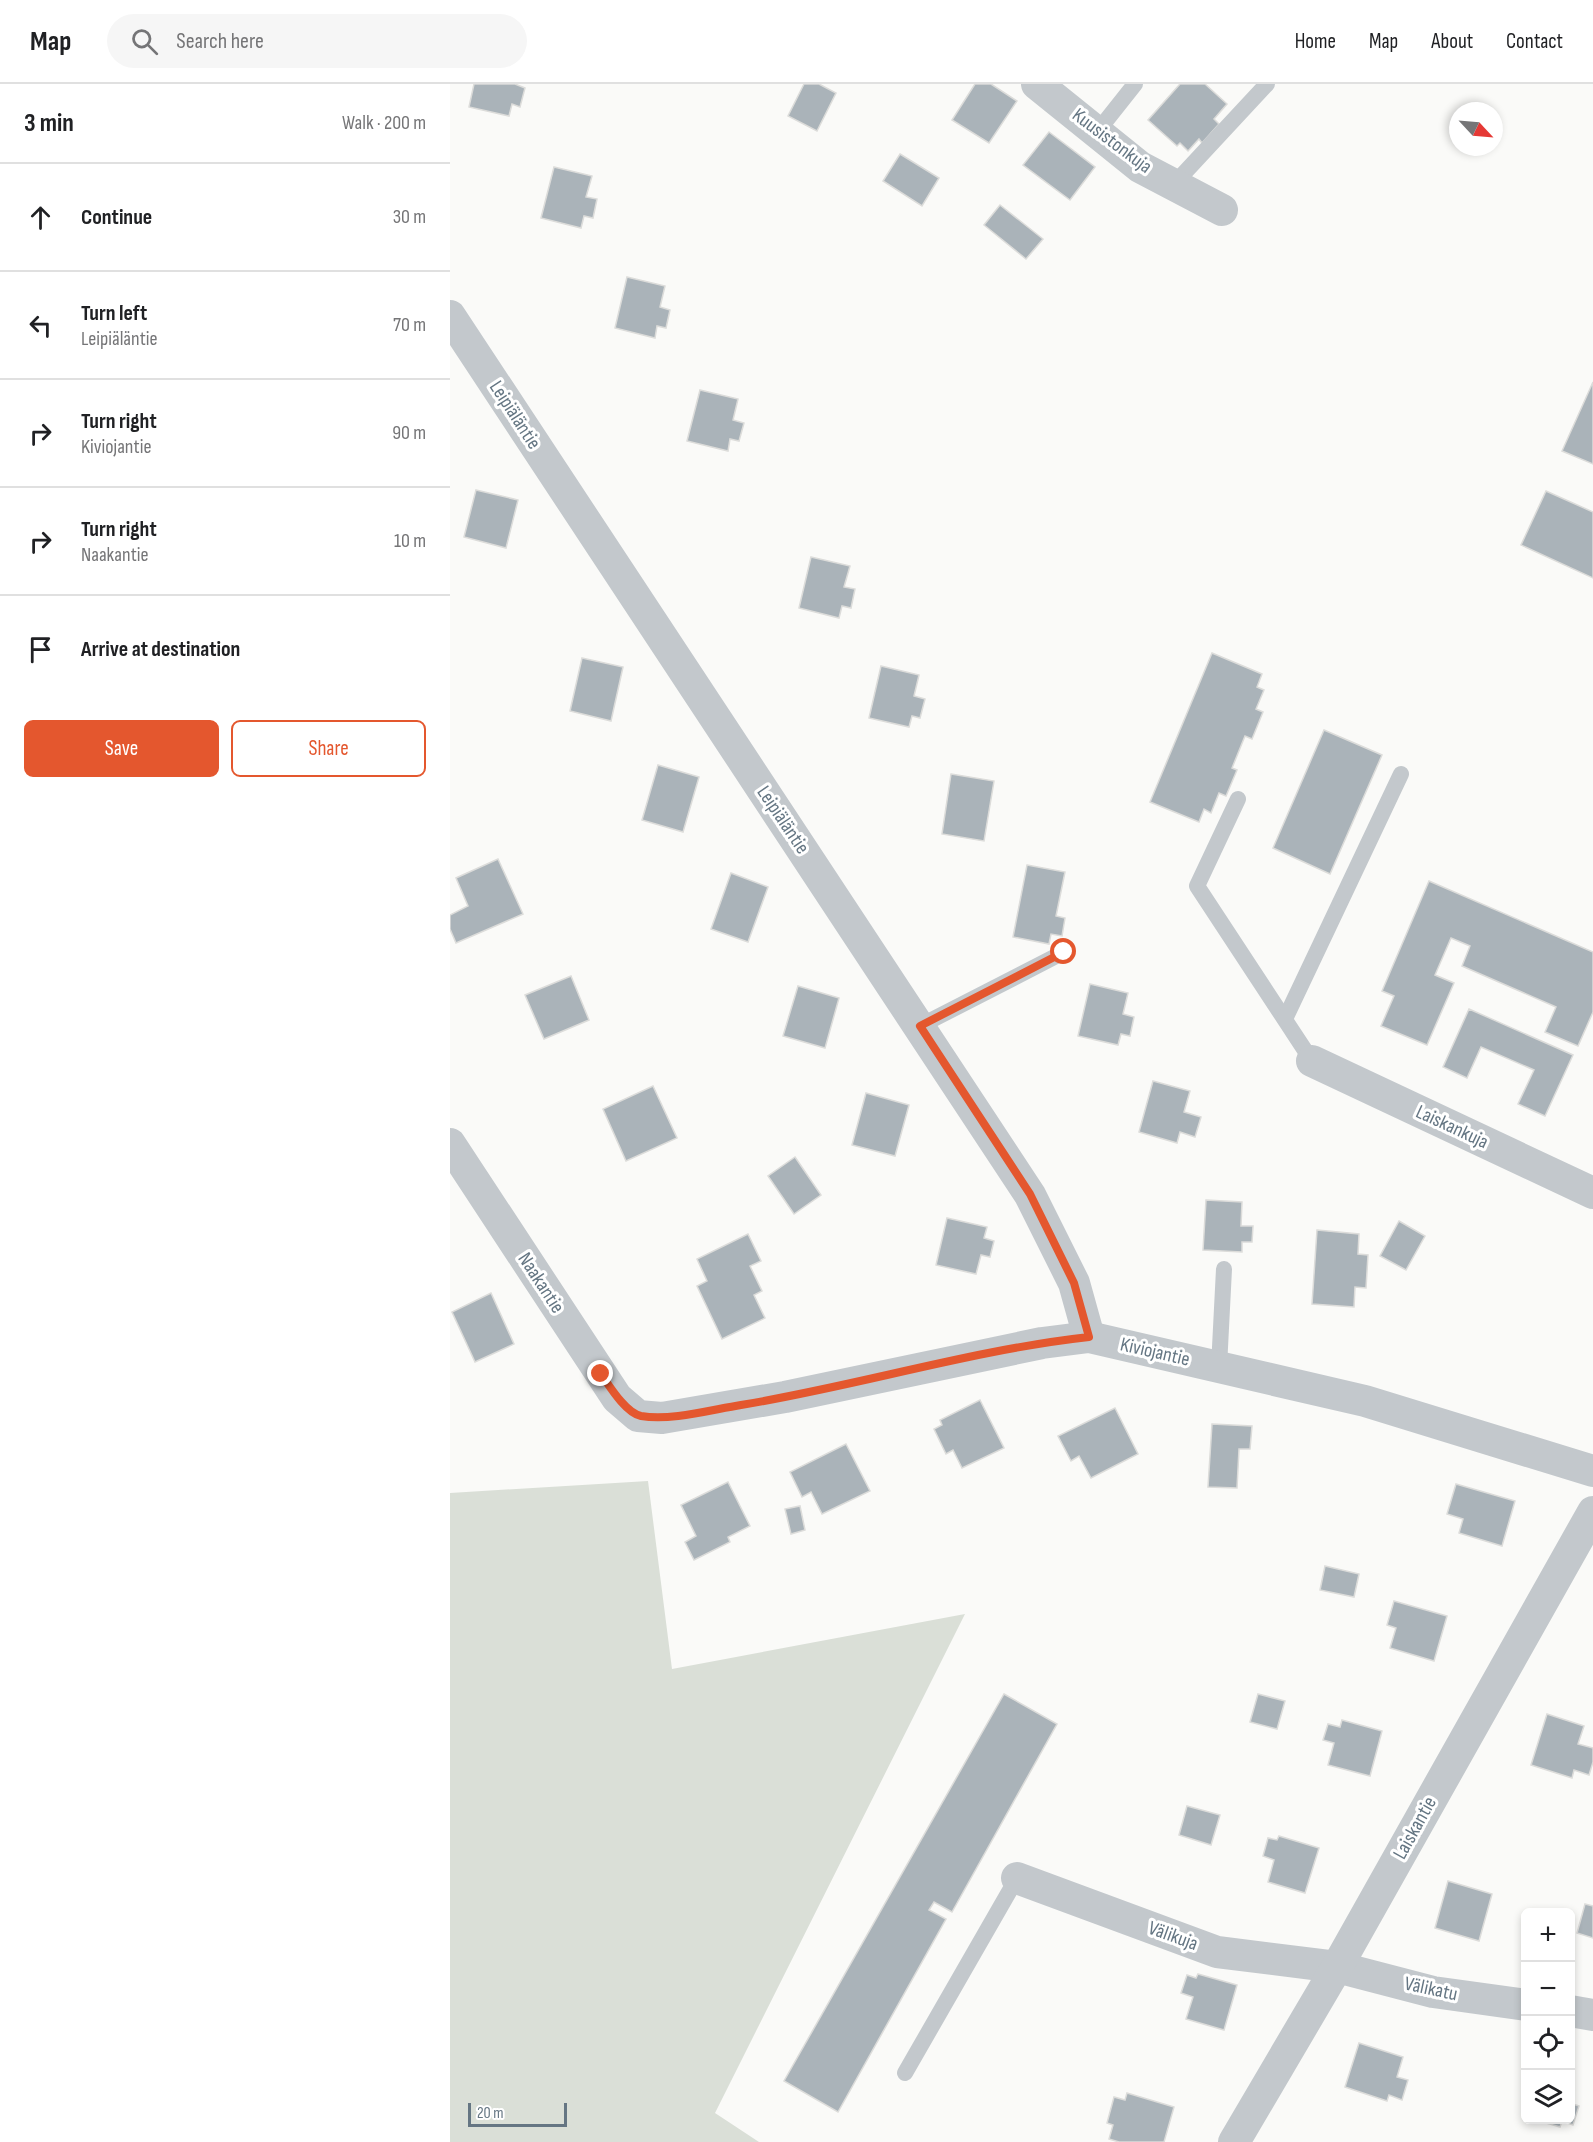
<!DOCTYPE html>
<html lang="en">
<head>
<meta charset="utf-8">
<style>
	:root { --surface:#fff; --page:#f6f6f6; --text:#202124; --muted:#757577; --line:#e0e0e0; --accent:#e4572e }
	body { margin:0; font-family:"Sofia Sans Condensed",sans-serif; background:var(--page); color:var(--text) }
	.controls { position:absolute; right:18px; bottom:18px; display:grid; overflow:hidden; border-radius:9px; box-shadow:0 3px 9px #0003 }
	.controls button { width:54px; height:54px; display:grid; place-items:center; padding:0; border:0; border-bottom:2px solid var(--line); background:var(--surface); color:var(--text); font:30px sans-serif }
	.compass { position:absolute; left:999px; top:18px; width:54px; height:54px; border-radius:50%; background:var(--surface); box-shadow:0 3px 9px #0003; rotate:116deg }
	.scale { position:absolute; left:18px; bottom:15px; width:99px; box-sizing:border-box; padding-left:6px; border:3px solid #657683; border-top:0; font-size:16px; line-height:21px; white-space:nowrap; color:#657683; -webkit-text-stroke:4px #fff; paint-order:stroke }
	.stop { position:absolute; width:18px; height:18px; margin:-14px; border:4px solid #e4572e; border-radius:50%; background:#fff }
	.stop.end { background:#e4572e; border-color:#fff; box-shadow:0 2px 6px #0008 }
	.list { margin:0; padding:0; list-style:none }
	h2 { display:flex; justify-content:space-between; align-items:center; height:78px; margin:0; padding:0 24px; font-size:26px }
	h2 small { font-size:20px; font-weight:400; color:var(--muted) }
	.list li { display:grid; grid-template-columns:39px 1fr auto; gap:18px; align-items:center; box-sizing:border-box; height:108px; padding:0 24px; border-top:2px solid var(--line) }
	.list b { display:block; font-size:22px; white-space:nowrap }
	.list p { margin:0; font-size:20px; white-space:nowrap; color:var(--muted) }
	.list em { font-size:20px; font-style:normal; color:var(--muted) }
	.actions { display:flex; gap:12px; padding:18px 24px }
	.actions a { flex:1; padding:14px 0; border:2px solid var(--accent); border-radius:9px; text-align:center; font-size:21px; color:var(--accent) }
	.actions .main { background:var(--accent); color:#fff }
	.icon { flex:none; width:33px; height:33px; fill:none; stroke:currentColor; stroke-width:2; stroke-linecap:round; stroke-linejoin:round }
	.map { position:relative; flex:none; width:1143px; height:2058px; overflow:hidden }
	header { display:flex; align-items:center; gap:36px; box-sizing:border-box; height:84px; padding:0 30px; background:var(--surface); border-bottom:2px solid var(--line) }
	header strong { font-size:28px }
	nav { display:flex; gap:33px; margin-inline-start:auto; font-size:21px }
	.search { width:420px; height:54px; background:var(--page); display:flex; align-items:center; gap:15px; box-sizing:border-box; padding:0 21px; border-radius:33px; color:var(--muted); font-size:22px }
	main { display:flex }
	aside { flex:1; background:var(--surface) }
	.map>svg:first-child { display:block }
	.green { fill:#dadfd7 }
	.building { fill:#aab3b9; stroke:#dcdcda; stroke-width:1.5 }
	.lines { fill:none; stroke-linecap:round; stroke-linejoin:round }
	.lane { stroke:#c3c8cc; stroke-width:16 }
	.street { stroke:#c3c8cc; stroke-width:32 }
	.route { stroke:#e4572e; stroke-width:8 }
	.labels { text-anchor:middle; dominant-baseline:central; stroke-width:6; stroke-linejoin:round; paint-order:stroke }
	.street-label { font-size:20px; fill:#657683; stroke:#fff }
</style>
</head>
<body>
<header>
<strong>Map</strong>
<div class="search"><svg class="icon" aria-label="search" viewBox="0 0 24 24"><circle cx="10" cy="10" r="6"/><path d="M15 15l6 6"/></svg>Search here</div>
<nav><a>Home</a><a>Map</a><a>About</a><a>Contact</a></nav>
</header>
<main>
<aside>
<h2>3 min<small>Walk · 200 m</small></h2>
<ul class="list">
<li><svg class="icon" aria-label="ahead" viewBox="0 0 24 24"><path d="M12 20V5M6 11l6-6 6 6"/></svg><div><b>Continue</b></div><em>30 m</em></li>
<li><svg class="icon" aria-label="left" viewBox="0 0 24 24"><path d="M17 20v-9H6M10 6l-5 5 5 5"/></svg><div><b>Turn left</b><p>Leipiäläntie</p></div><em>70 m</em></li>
<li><svg class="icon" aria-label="right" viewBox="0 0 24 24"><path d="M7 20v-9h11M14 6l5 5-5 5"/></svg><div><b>Turn right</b><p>Kiviojantie</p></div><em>90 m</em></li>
<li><svg class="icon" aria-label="right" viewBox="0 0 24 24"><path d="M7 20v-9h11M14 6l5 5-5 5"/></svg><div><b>Turn right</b><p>Naakantie</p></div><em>10 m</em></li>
<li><svg class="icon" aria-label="arrive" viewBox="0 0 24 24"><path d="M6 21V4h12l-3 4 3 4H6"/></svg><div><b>Arrive at destination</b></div></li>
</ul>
<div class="actions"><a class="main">Save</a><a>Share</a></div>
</aside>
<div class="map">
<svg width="1143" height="2058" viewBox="0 0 1143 2058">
	<rect width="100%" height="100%" fill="#fafaf8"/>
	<polygon class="green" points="198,1397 222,1585 515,1530 265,2029 309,2058 0,2058 0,1409"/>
	<g class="building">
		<polygon points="24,0 65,0 75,4 70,23 62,20 59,32 19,23"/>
		<polygon points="354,0 369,0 386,9 367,47 338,32"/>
		<polygon points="525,0 541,0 567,17 539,59 502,36"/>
		<polygon points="730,0 755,0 777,20 764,35 769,40 752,59 749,55 738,67 730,59 727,62 698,36"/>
		<polygon points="599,48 645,83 620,116 573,81"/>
		<polygon points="450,70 489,94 472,122 433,97"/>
		<polygon points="104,83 142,92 136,113 147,115 143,134 134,132 131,144 91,134"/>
		<polygon points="550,121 593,155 576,175 534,141"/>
		<polygon points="177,193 215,202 210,223 220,226 216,244 207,242 205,254 165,244"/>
		<polygon points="1143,298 1143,380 1112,367"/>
		<polygon points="250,306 288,315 283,336 294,339 289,357 280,355 278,367 237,357"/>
		<polygon points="26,406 68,416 56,464 14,453"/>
		<polygon points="1096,407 1143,428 1143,494 1071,461"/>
		<polygon points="361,473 400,482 394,503 405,505 401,524 392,522 389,534 349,524"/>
		<polygon points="762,569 812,590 807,603 814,606 806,625 813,628 802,655 795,652 782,684 787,686 776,712 769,709 761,729 754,725 749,738 700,718"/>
		<polygon points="132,574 173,583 161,637 120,627"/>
		<polygon points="431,582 469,591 464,612 475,615 470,634 462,632 459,643 419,634"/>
		<polygon points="874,646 932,671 880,790 823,764"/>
		<polygon points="208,681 249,693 233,748 192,736"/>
		<polygon points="501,690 544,697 534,757 492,750"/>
		<polygon points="48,775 73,830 6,859 0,845 0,831 18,822 6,794"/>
		<polygon points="577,781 615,788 606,832 615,834 612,852 601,850 599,860 563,853"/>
		<polygon points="281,789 318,803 298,858 261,845"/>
		<polygon points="979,797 1143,868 1143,928 1128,962 1095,948 1106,923 1012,882 1020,862 1001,854 985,891 1004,899 977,961 931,942 944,912 932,907"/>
		<polygon points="121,892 139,936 94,955 75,911"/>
		<polygon points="640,900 678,909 673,930 684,933 680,952 671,950 668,961 628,952"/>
		<polygon points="348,902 389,914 375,964 333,952"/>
		<polygon points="1019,925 1123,971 1095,1032 1068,1020 1084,986 1031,963 1017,994 993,983"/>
		<polygon points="703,997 740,1007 734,1028 751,1033 745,1053 730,1048 727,1059 689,1048"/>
		<polygon points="203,1002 227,1054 176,1077 153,1025"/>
		<polygon points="416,1009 459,1021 445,1072 402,1061"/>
		<polygon points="345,1073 371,1111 344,1130 318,1092"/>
		<polygon points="756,1116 792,1118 791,1142 803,1142 802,1158 792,1158 792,1168 753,1166"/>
		<polygon points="497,1134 537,1143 534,1154 544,1157 540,1173 531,1171 526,1190 486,1181"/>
		<polygon points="949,1137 975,1152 956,1186 930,1172"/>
		<polygon points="867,1146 909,1150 908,1170 918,1171 916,1204 905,1203 904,1223 862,1220"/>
		<polygon points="298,1150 311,1177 300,1182 312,1207 304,1211 315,1234 272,1255 247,1202 257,1197 247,1175"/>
		<polygon points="41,1209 64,1260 25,1278 2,1228"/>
		<polygon points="530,1316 554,1364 512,1384 503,1366 496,1370 484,1345 492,1341 490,1336"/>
		<polygon points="665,1324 688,1370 641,1394 629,1372 621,1377 608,1352"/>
		<polygon points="762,1340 802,1342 800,1365 789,1365 787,1404 758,1403"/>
		<polygon points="396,1360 420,1407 372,1430 361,1408 352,1413 340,1388"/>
		<polygon points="278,1398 300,1442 278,1453 280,1458 244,1476 235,1458 246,1452 231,1421"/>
		<polygon points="1006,1400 1065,1417 1052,1462 1009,1449 1013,1435 997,1430"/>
		<polygon points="350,1422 355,1446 341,1450 335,1425"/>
		<polygon points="875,1482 909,1490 904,1513 870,1506"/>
		<polygon points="944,1517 997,1532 984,1577 940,1564 946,1544 937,1541"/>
		<polygon points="554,1610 607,1640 502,1828 484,1818 479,1826 496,1835 388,2028 334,1997"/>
		<polygon points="808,1610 835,1617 827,1645 800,1638"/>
		<polygon points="1097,1630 1134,1642 1128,1660 1143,1664 1143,1678 1139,1691 1124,1686 1122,1694 1081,1681"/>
		<polygon points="892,1636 932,1647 920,1692 878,1681 884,1659 873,1656 878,1640 890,1643"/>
		<polygon points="737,1722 770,1731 761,1761 729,1751"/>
		<polygon points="829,1752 869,1764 855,1809 818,1798 824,1776 813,1772 818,1754 827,1756"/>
		<polygon points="998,1797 1042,1810 1029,1857 985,1844"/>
		<polygon points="1135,1820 1143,1822 1143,1854 1127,1849"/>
		<polygon points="748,1890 787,1901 774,1946 736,1935 743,1913 731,1909 737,1891 746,1894"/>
		<polygon points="909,1959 953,1973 947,1993 958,1996 952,2016 939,2011 937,2017 895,2003"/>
		<polygon points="677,2009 724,2023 714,2058 669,2058 659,2055 663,2041 657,2039 664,2013 675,2016"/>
		<polygon points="1120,2019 1129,2022 1123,2041 1112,2037 1110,2043 1086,2036 1120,2036"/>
	</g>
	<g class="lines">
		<g class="lane">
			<polyline points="647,48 685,0"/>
			<polyline points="724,100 817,0"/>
			<polyline points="788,715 747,802 862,977"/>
			<polyline points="835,935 951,690"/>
			<polyline points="470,942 614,868"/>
			<polyline points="769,1283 774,1185"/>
			<polyline points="455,1989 567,1794"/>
		</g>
		<g class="street">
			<polyline points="587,0 690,83 772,126"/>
			<polyline points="0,232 580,1111 624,1199 639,1253"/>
			<polyline points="862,977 1143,1109"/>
			<polyline points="0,1060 167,1314 188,1332 212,1334 335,1313 592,1259 639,1253 915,1317 1143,1387"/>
			<polyline points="567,1794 767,1868 887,1883 983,1908 1076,1921"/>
			<polyline points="1120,1927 1143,1931"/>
			<polyline points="784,2058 887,1883 1143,1428"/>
		</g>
	</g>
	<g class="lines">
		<path class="route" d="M151 1290C160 1303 176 1329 191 1332 221 1337 260 1326 291 1321 407 1302 522 1266 639 1253L624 1199 580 1110 470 942 614 868"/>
	</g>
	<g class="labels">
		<g class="street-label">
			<text transform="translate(662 57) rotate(37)">Kuusistonkuja</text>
			<text transform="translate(65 331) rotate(57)">Leipiäläntie</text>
			<text transform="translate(333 736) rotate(56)">Leipiäläntie</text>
			<text transform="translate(1002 1043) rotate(25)">Laiskankuja</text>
			<text transform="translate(91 1199) rotate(57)">Naakantie</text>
			<text transform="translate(705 1268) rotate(13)">Kiviojantie</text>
			<text transform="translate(965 1744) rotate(-61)">Laiskantie</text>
			<text transform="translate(723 1852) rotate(20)">Välikuja</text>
			<text transform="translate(981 1905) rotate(12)">Välikatu</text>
		</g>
	</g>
</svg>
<div class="controls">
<button>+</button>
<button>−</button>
<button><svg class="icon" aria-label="locate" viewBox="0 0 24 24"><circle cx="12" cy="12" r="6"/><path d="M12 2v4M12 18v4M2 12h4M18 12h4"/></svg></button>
<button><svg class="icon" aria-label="layers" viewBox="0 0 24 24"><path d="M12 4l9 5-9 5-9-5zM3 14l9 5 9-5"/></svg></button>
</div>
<svg class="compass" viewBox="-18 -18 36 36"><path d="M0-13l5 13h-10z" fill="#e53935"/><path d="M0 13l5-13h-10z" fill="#757577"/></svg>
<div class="scale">20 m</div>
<div class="stop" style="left:614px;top:868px"></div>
<div class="stop end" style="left:151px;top:1290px"></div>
</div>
</main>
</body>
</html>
